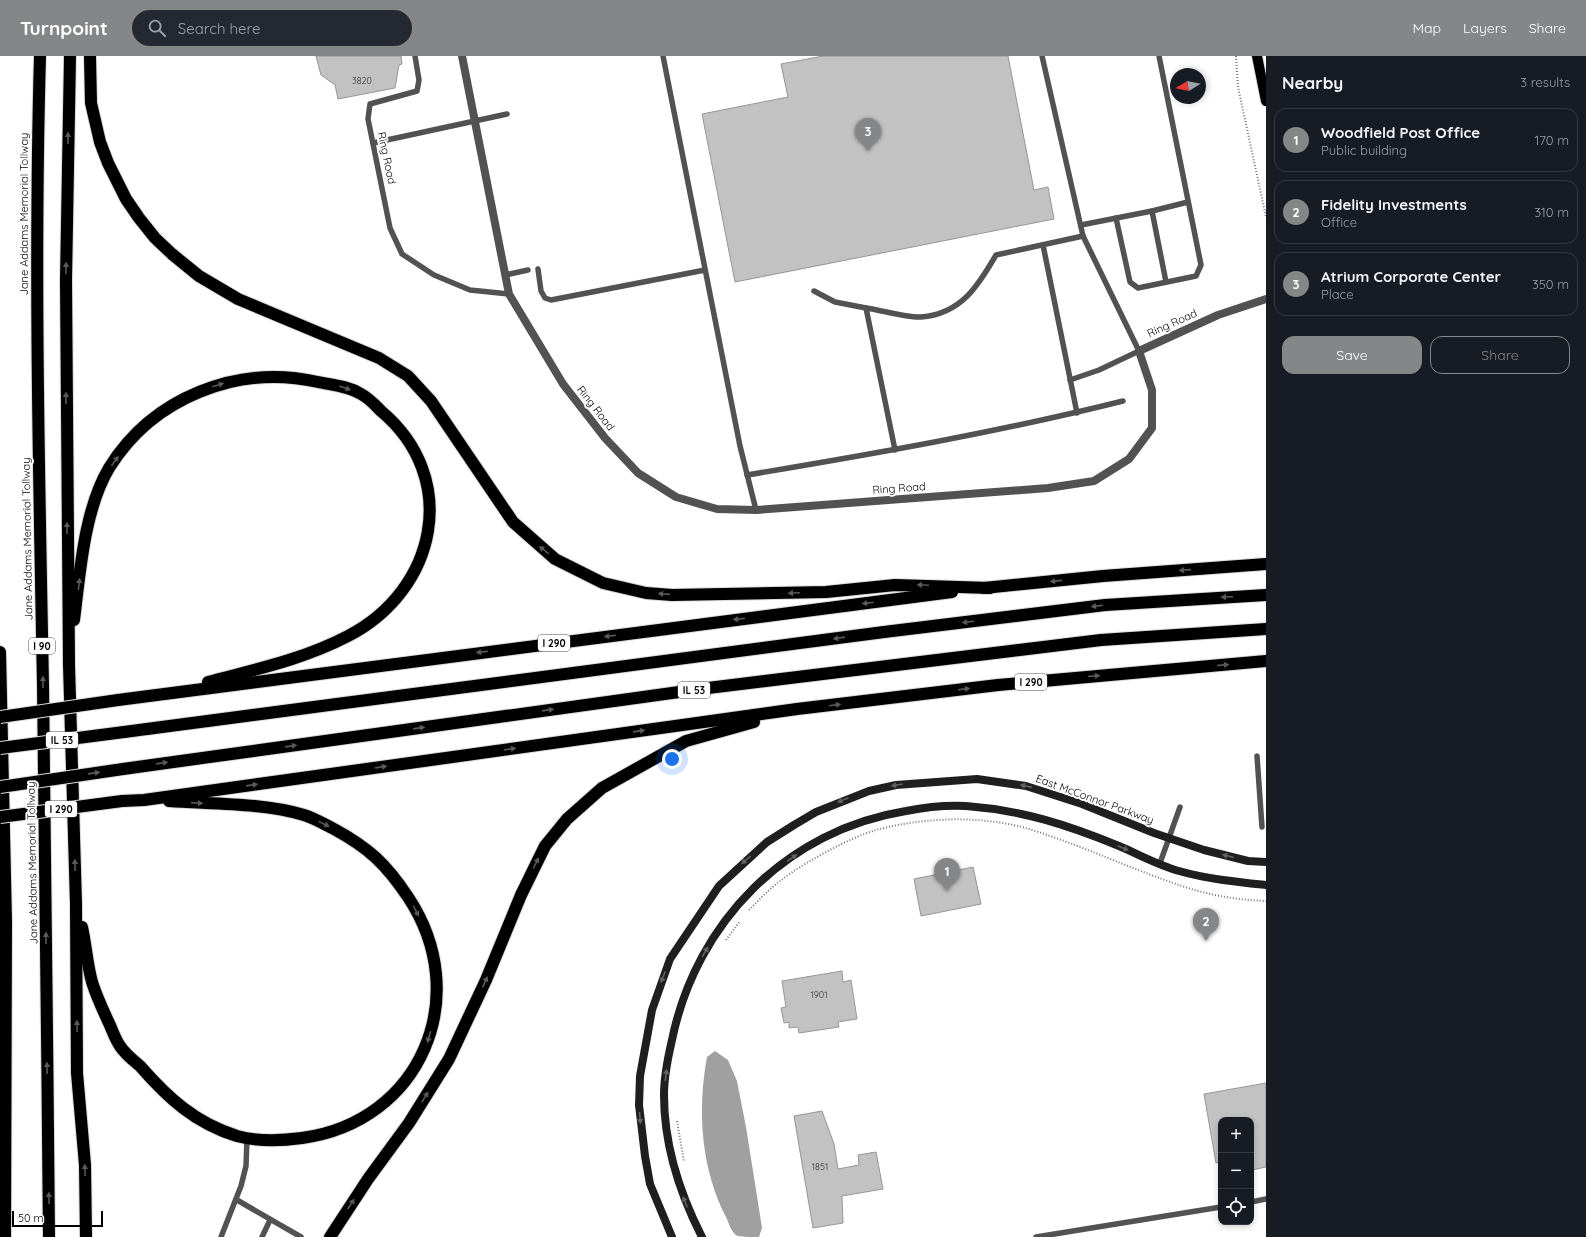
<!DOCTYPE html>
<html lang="en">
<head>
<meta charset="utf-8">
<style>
	:root { --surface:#171b24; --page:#242831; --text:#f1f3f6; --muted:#9ea1a6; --line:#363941; --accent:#858687 }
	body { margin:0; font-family:Quicksand,sans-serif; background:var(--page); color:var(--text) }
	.controls { position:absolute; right:12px; bottom:12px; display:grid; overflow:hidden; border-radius:8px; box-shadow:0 2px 6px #0003 }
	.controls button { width:36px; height:36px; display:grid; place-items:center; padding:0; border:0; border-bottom:1px solid var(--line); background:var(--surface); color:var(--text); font:20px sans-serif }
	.compass { position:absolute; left:1170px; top:12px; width:36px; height:36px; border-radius:50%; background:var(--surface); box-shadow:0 2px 6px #0003; rotate:260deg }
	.scale { position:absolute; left:12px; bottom:10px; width:91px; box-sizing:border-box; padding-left:4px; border:2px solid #000; border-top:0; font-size:11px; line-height:14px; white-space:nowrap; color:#000; -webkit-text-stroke:3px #fff; paint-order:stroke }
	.you { position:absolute; left:672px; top:703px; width:14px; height:14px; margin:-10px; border:3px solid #fff; border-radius:50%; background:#1a73e8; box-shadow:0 0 0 6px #1a73e833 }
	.badge { display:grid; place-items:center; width:26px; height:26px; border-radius:50%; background:var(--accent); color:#fff; font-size:13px; font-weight:700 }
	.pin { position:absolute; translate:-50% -33px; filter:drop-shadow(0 1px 2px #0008) }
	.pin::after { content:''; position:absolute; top:21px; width:14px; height:12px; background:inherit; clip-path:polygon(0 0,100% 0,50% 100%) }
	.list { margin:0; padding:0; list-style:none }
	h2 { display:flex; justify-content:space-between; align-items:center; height:52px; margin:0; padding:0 16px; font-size:17px }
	h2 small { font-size:13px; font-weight:400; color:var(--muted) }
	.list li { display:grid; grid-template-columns:26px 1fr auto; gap:12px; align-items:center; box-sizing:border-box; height:64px; margin:0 8px 8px; padding:0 8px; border:1px solid var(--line); border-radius:12px }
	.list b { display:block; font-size:15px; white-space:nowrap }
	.list p { margin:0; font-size:13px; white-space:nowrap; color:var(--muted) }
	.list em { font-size:13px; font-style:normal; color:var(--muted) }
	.actions { display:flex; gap:8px; padding:12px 16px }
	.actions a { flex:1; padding:9px 0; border:1px solid var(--accent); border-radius:12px; text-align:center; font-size:14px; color:var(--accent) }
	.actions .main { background:var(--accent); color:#fff }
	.icon { flex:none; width:22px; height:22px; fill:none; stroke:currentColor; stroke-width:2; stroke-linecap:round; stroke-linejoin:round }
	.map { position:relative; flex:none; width:1266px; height:1181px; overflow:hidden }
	header { display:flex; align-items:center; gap:24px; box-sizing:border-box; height:56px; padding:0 20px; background:var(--accent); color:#fff }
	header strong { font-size:19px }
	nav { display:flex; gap:22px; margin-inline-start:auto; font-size:14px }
	.search { width:280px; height:36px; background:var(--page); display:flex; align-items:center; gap:10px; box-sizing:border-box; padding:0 14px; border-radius:22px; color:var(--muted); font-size:15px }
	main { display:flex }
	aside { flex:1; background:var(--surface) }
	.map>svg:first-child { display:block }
	.water { fill:#a0a0a0 }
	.building { fill:#c2c2c2; stroke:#969696 }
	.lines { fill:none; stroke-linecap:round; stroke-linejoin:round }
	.primary-casing { stroke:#dbdbdb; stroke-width:12 }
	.highway-casing { stroke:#dbdbdb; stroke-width:14 }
	.path { stroke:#747474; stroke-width:2; stroke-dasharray:1 2; stroke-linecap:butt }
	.lane { stroke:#525252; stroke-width:5.5 }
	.street { stroke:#525252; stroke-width:8 }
	.secondary { stroke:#1f1f1f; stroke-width:8 }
	.primary { stroke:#000; stroke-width:10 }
	.highway { stroke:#000; stroke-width:12 }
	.highway-bridge-casing { stroke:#dbdbdb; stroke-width:14; stroke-linecap:butt }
	.highway-bridge { stroke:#000; stroke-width:12 }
	.oneway { fill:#595959 }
	.oneway2 { fill:#626262 }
	.labels { text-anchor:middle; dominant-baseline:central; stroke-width:4; stroke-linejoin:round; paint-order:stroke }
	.number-label { font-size:9px; fill:#303030 }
	.shield { fill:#fff; stroke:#4c4c4c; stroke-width:1 }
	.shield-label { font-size:10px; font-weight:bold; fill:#000 }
	.street-label { font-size:11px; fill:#000; stroke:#fff }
</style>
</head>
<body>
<header>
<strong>Turnpoint</strong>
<div class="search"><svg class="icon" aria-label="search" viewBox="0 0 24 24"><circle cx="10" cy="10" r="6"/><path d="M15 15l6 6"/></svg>Search here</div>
<nav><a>Map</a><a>Layers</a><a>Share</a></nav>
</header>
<main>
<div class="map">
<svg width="1266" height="1181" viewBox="0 0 1266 1181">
	<rect width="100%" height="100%" fill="#fff"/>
	<path class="water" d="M715 995 728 1004 737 1025 746 1071 762 1172 759 1181C754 1181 743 1181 738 1180 732 1178 729 1168 727 1163 701 1114 697 1055 707 1001Z"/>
	<g class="building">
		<polygon points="316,0 401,0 402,8 399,9 395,32 338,43 335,29 321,19"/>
		<polygon points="823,0 1008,0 1034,134 1048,131 1054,163 735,226 702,58 788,41 781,8"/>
		<polygon points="973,811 981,848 921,860 914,823"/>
		<polygon points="842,915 843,926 851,924 857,963 838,966 839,971 799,977 798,971 789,972 789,966 784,967 781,952 786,951 782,925"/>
		<polygon points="1266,1027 1266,1111 1252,1114 1251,1064 1221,1064 1221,1106 1216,1107 1204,1038"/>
		<polygon points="822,1055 834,1088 838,1113 859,1109 858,1099 876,1096 883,1133 842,1140 843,1167 813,1172 794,1060"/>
	</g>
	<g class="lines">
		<defs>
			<polyline id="primary" points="1257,0 1266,45"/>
			<g id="highway">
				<path d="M40 0C34 210 39 419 43 629 46 813 47 997 49 1181"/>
				<polyline points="70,0 66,224 69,609 76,848 77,1017 85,1109 86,1181"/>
				<polyline points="90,0 91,47 100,86 108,107 126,143 139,162 155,182 172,198 199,220 238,243 379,302 408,320 431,345 513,466 555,503 603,527 646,537 672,539 826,536 895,529 990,532"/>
				<polyline points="984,532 1103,520 1266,508"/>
				<path d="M74 564C80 517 84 454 109 412 153 341 238 308 318 326 332 329 348 330 361 338 369 342 375 349 381 355 461 422 437 534 348 580 304 603 257 613 208 626"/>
				<polyline points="0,596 6,866 5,1181"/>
				<polyline points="118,644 952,536"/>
				<polyline points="124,676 884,576 1105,549 1266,539"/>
				<polyline points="123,713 708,632 1101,584 1266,573"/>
				<polyline points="122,745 144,744 797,653 998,629 1266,605"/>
				<path d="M82 871C86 889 87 908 92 926 96 939 102 952 108 965 112 973 115 983 120 990 125 998 133 1004 140 1010 168 1042 195 1067 237 1080 259 1086 280 1085 302 1082 421 1066 474 940 408 841 386 808 369 792 334 773 324 768 314 762 304 759 264 747 212 748 169 745"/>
				<polyline points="330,1181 368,1123 409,1067 449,1003 486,924 521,839 545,790 567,763 602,732 686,685 754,666"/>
			</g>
		</defs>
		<use href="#primary" class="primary-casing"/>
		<use href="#highway" class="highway-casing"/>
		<g class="path">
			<polyline points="1236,0 1238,31 1266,161"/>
			<path d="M749 854C759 844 769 833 780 825 803 807 849 782 876 774 924 761 981 759 1029 773 1084 790 1135 815 1188 832 1213 840 1240 844 1266 845"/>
			<polyline points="726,884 740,865"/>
			<polyline points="677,1065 684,1106"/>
		</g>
		<g class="lane">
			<polyline points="415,0 419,24 417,35 370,48 368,63 390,172 402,198 434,219 470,234 509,238"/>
			<polyline points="663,0 740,390 756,454"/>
			<polyline points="1042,0 1083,180 1139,295 1099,314 1070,324"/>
			<polyline points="373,87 507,58"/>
			<polyline points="1116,162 1130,226 1138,232 1196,220 1201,209 1159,0"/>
			<polyline points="1081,169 1152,155"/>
			<polyline points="1043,189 1077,357"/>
			<polyline points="538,213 541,235 545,242 551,244 705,214"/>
			<polyline points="505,219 528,214"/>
			<polyline points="1166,226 1152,155 1188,146"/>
			<polyline points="814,235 835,246 866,252"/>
			<path d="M895 394 866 252C881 254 907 262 921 261 961 258 978 230 996 199L1083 180"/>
			<path d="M747 419C873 398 999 376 1123 345"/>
			<polyline points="1257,700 1262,771"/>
			<polyline points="1160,807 1180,751"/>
			<polyline points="237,1144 301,1181"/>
			<polyline points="1251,1146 1266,1143"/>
			<polyline points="221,1181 241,1130 246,1110 247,1082"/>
			<polyline points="262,1181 270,1164"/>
			<polyline points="1036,1181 1221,1151"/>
		</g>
		<polyline class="street" points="462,0 509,238 563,328 605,382 638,417 676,441 717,453 756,454 1048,432 1094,425 1129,403 1152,372 1152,334 1139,295 1218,259 1266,243"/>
		<g class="secondary">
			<polyline points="672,1181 650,1128 645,1100 639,1049 640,1020 652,954 670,903 719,830 767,786 794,769 816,756 869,735 896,729 977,723 1026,730 1082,748 1154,777 1204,794 1248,805 1266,806"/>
			<path d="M702 1181C679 1136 664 1090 664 1039 664 1021 668 1001 672 984 696 866 787 774 906 755 926 751 946 749 966 750 1022 754 1068 769 1119 790 1138 798 1158 809 1179 815 1207 823 1237 826 1266 829"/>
		</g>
		<use href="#primary" class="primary"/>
		<use href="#highway" class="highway"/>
		<defs>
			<g id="highway-bridge">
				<polyline points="0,661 118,644"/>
				<polyline points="0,692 124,676"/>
				<polyline points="0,731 123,713"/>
				<polyline points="0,761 122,745"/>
			</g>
		</defs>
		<use href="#highway-bridge" class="highway-bridge-casing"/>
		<use href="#highway-bridge" class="highway-bridge"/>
	</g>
	<defs><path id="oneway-solid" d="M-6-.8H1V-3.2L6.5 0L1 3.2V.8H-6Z"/></defs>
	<g class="oneway">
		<use href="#oneway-solid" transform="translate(68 82) rotate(-89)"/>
		<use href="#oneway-solid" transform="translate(66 212) rotate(-89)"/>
		<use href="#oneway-solid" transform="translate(218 329) rotate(-17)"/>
		<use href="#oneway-solid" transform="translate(345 332) rotate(20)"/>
		<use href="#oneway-solid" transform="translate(66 342) rotate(-90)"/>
		<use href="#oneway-solid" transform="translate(115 405) rotate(-54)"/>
		<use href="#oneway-solid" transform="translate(67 472) rotate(-91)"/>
		<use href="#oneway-solid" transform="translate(544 494) rotate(-142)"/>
		<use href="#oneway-solid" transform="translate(1185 514) rotate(176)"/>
		<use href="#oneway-solid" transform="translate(1056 525) rotate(174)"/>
		<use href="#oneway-solid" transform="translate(79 528) rotate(-84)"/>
		<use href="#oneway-solid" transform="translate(923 529) rotate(-178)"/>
		<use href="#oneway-solid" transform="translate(794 537) rotate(178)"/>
		<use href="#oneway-solid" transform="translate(664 538) rotate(-176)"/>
		<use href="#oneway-solid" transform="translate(1227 541) rotate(177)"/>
		<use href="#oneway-solid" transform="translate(868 547) rotate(173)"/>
		<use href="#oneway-solid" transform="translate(1097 550) rotate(173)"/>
		<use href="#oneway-solid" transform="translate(739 563) rotate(173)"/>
		<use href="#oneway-solid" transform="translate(968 566) rotate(173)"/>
		<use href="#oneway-solid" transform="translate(610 580) rotate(173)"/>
		<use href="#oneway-solid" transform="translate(839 582) rotate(172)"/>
		<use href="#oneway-solid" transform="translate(482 596) rotate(173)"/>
		<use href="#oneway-solid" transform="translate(1223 609) rotate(-5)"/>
		<use href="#oneway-solid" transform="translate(1094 620) rotate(-5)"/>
		<use href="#oneway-solid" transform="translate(43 626) rotate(-91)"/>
		<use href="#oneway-solid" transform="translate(964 633) rotate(-7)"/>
		<use href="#oneway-solid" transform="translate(835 649) rotate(-7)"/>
		<use href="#oneway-solid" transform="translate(548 654) rotate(-8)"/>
		<use href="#oneway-solid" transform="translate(419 672) rotate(-8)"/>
		<use href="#oneway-solid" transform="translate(639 675) rotate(-8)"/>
		<use href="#oneway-solid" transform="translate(291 690) rotate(-8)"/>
		<use href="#oneway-solid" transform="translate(510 693) rotate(-8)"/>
		<use href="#oneway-solid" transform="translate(162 707) rotate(-8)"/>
		<use href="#oneway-solid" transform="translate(381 711) rotate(-8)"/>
		<use href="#oneway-solid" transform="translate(94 717) rotate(-8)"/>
		<use href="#oneway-solid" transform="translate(252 729) rotate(-8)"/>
		<use href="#oneway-solid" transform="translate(197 747) rotate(4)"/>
		<use href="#oneway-solid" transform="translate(324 768) rotate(26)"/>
		<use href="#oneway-solid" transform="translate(536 807) rotate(-64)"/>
		<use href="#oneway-solid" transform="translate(75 809) rotate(-92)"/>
		<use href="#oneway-solid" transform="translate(416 855) rotate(64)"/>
		<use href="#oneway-solid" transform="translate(46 882) rotate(-90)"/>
		<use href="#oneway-solid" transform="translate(485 926) rotate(-66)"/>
		<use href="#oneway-solid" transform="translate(77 970) rotate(-91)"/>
		<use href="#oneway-solid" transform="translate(429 981) rotate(106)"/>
		<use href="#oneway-solid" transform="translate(47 1012) rotate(-91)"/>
		<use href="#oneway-solid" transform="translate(425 1041) rotate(-58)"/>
		<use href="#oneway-solid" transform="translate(85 1114) rotate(-92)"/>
		<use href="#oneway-solid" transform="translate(49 1142) rotate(-91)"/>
		<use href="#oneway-solid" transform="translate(351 1148) rotate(-57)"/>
	</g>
	<g class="oneway2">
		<use href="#oneway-solid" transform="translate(897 729) rotate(171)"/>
		<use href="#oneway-solid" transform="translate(1026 730) rotate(-167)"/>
		<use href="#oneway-solid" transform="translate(843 744) rotate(158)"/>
		<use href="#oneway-solid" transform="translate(1123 792) rotate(23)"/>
		<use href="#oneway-solid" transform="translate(1228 800) rotate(-166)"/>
		<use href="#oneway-solid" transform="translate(792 802) rotate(-34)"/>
		<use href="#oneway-solid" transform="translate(746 804) rotate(140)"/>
		<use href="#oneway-solid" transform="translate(705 896) rotate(-60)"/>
		<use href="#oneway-solid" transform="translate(663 921) rotate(112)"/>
		<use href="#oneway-solid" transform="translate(666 1019) rotate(-83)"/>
		<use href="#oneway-solid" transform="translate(640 1062) rotate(85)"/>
		<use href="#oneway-solid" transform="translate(685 1146) rotate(-112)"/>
	</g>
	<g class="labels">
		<g class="number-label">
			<text x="362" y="24">3820</text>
			<text x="819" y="938">1901</text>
			<text x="820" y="1110">1851</text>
		</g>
		<g class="shield">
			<rect x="538" y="579" width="32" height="16" rx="3"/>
			<rect x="29" y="582" width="26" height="16" rx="3"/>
			<rect x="1015" y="618" width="32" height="16" rx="3"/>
			<rect x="678" y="626" width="32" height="16" rx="3"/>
			<rect x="46" y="676" width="32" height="16" rx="3"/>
			<rect x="45" y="745" width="32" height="16" rx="3"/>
		</g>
		<g class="shield-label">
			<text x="554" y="587">I 290</text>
			<text x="42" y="590">I 90</text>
			<text x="1031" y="626">I 290</text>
			<text x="694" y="634">IL 53</text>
			<text x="62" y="684">IL 53</text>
			<text x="61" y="753">I 290</text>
		</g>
		<g class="street-label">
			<text transform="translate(387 102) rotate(78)">Ring Road</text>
			<text transform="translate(24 158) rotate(-90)">Jane Addams Memorial Tollway</text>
			<text transform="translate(1172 267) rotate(-24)">Ring Road</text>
			<text transform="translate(596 352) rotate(52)">Ring Road</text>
			<text transform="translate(899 432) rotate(-4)">Ring Road</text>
			<text transform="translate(27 483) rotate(-91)">Jane Addams Memorial Tollway</text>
			<text transform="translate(1095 743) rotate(20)">East McConnor Parkway</text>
			<text transform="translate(32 807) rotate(-91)">Jane Addams Memorial Tollway</text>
		</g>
	</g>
</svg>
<div class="controls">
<button>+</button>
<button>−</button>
<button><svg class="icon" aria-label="locate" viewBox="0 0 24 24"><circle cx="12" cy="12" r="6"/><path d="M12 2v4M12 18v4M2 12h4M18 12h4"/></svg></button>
</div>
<svg class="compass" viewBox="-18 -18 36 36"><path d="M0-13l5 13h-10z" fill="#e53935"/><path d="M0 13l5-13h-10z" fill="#9ea1a6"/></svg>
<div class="scale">50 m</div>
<div class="you"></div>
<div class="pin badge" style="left:947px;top:835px">1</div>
<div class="pin badge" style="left:1206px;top:885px">2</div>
<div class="pin badge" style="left:868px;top:95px">3</div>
</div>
<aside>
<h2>Nearby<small>3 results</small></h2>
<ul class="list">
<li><span class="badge">1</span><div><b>Woodfield Post Office</b><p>Public building</p></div><em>170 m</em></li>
<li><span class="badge">2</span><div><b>Fidelity Investments</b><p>Office</p></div><em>310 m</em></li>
<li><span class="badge">3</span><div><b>Atrium Corporate Center</b><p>Place</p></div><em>350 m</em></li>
</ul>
<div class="actions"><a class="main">Save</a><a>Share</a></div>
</aside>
</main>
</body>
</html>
